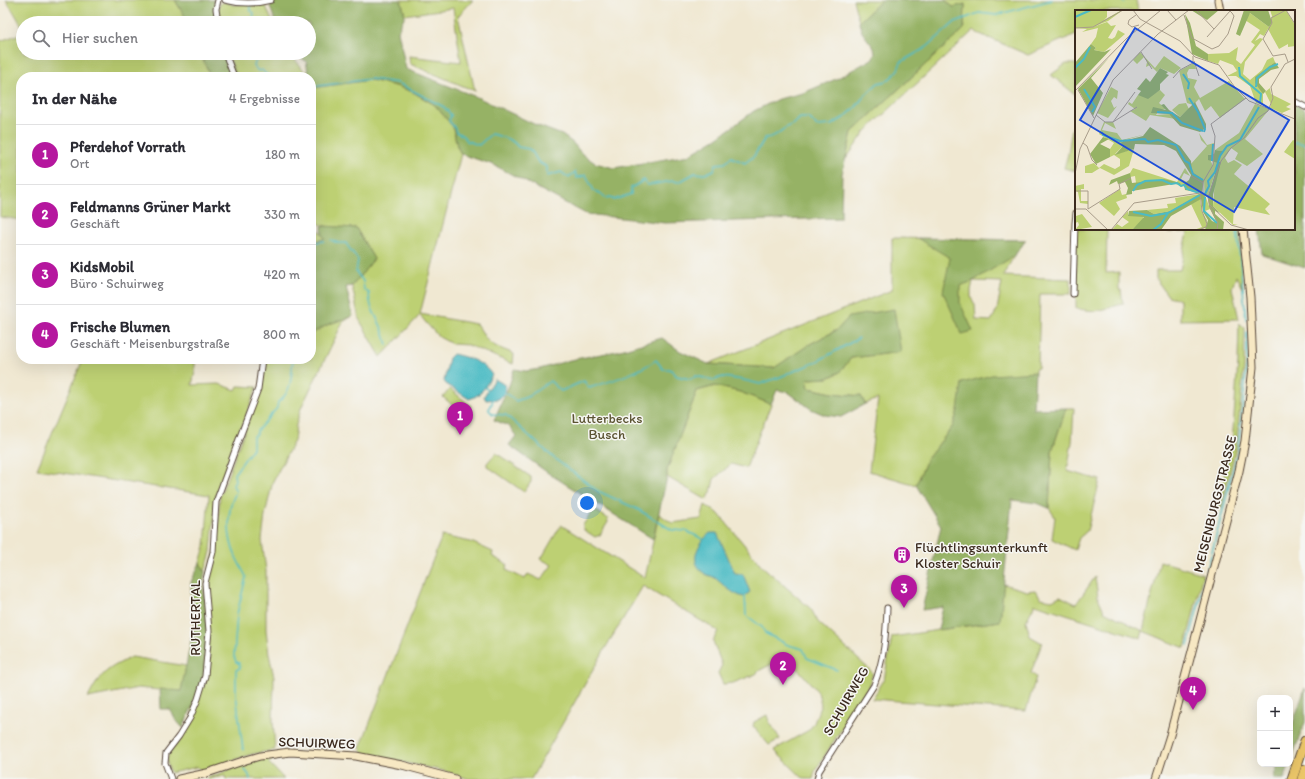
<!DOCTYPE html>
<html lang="de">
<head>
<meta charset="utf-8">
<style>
	:root { --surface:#fff; --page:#f2f2f3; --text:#2b2b33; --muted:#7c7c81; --line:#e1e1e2; --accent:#b5179e }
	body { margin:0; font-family:Itim,sans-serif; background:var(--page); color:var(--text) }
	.controls { position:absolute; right:12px; bottom:12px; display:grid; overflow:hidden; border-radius:8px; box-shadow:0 4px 16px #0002 }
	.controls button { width:36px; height:36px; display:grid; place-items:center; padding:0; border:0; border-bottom:1px solid var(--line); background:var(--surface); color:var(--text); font:20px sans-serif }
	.you { position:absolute; left:587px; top:503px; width:14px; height:14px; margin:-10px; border:3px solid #fff; border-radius:50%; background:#1a73e8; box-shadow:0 0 0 6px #1a73e833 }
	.badge { display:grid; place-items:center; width:26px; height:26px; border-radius:50%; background:var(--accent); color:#fff; font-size:13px; font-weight:700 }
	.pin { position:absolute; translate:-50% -33px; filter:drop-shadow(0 1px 2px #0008) }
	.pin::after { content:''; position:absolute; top:21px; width:14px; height:12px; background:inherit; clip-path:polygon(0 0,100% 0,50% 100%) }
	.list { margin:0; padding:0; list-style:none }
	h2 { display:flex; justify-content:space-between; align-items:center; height:52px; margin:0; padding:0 16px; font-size:17px }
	h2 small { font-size:13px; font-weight:400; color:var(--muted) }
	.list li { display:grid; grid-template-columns:26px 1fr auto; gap:12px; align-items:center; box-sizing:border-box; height:60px; padding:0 16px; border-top:1px solid var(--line) }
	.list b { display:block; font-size:15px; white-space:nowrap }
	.list p { margin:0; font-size:13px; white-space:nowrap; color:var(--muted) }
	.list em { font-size:13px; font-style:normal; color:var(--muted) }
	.icon { flex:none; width:22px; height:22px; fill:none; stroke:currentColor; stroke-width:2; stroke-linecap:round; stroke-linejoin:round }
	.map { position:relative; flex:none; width:1305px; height:779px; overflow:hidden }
	.search { position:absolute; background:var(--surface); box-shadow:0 4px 16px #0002; left:16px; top:16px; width:300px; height:44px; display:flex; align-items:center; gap:10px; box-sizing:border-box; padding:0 14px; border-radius:22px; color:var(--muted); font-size:15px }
	.panel { position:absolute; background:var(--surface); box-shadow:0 4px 16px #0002; left:16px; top:72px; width:300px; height:292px; border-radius:16px }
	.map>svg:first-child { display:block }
	.green { fill:#bdd073; stroke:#7c7d48; fill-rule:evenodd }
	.forest { fill:#96b265; stroke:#686e42 }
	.water { fill:#4cbbc4; stroke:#447271 }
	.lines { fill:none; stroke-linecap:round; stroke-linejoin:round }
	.stream { stroke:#4cbbc4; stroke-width:1.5 }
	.street-casing { stroke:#564639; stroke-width:7 }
	.secondary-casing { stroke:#564639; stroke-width:9 }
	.highway-casing { stroke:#564639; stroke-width:11 }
	.street { stroke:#fff; stroke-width:5 }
	.secondary { stroke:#f7e8c3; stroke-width:7 }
	.highway { stroke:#ebc669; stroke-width:9 }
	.labels { text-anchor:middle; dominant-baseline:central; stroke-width:3; stroke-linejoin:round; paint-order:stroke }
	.park-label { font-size:14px; fill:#5c5433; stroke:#f6f6f2 }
	.street-label { font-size:14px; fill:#3b2a1e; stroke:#f6f6f2 }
	.poi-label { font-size:14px; fill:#3b2a1e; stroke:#f6f6f2; text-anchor:start }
	.inset-river { fill:none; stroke:#4cbbc4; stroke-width:2 }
	.inset-road { fill:none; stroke:#a89c8a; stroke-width:1 }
	.view { fill:#1d4ed8; fill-opacity:0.15; stroke:#1d4ed8; stroke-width:2 }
	.inset-edge { fill:none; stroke:#3b2a1e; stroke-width:2 }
</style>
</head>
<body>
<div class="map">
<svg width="1305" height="779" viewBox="0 0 1305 779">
	<rect width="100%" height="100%" fill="#f6f6f2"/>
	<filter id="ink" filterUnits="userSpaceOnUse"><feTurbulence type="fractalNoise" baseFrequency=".025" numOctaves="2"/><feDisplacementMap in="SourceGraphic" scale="8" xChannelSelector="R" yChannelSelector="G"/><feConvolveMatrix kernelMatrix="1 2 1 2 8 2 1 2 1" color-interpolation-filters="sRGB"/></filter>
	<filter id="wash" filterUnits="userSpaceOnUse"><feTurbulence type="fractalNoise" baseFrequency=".012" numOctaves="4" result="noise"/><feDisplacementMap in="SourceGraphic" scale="16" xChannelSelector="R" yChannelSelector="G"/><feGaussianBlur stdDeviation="0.9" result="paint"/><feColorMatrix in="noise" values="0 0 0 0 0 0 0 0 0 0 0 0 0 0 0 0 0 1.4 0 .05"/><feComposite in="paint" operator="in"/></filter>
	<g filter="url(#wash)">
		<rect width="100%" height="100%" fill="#f0e8d2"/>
		<g class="green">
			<path d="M6 0H175L189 23H23V31C21 22 11 8 6 0Z"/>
			<polygon points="401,0 473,0 458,16 475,91 410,64 409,56 461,62 453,8 405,15"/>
			<polygon points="853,0 882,0 859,22"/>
			<polygon points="945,0 1136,0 1138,11 1076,11 1076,34 1028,55 973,31 865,132 846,159 852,132 964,29 965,4 953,7"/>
			<polygon points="226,2 233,5 263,3 267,9 273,23 220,23 218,7 221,3"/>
			<polygon points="23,33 23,53 200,53 211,77 21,77 21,220 0,217 0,41"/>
			<polygon points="228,53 290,53 304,71 305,77 238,77 235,73"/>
			<polygon points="1066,64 1076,64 1076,95 1051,75"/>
			<path d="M371 80 396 86 413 92 435 105 453 127 457 146 461 154 420 314 476 324C481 329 483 335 487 340 493 347 506 350 514 354L513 364 468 345 452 344 439 337 427 324 420 315 381 357 359 319 352 286 374 259 356 228C341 227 320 230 311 217V88Z"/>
			<polygon points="1076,121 1076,171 1064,168 1068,154 1072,129"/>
			<polygon points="311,225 322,233 324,239 311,242"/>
			<polygon points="1076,229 1107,229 1106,273 1119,272 1119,290 1121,290 1123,304 1096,311 1076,309"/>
			<polygon points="1168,229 1240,229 1242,288 1236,276 1232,288 1239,319 1180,320 1180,299 1168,296 1156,279 1156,270 1180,270 1188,232 1168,232"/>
			<path d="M892 238 1026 240 1014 256 1003 276 1071 279V294H1040L1038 368 1035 369V372L958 410 953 426 927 459 916 485 869 471 878 399 865 404 861 396 832 393 809 388 807 379 828 378 840 372 851 358 901 352 849 318 837 330 810 344 775 368 708 364 892 290ZM973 281 1002 282 997 310 991 321 976 320 975 305 971 297V290Z"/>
			<path d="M353 316 343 322 301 408 296 425 294 441 273 481 265 515 262 540 266 571V630L269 654 274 677 273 720 275 750 252 754 202 771 197 767 171 773C160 753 176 747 185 732 188 728 190 723 192 718L207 578 216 548 220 496 262 385 264 359H311V334L329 324Z"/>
			<polygon points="1239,323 1245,328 1244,368 1236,448 1221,508 1215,507 1221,489 1232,444 1238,362"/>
			<polygon points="83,359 195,359 195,372 192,385 219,384 236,390 238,386 257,387 216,495 211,552 205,572 200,563 205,546 209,495 37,469"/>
			<polygon points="715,386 740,392 771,404 746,468 731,464 714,479 711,492 707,500 667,477 667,470 697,391"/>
			<polygon points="450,389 471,406 464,415 443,397"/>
			<polygon points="1066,408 1074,408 1072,442 1067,471 1100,480 1087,531 1079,538 1075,550 1052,539 1055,517 1049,508 1052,451"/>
			<polygon points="496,453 531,477 531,482 524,492 487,466 487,463"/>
			<polygon points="705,505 718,513 762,566 811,609 818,622 873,673 868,687 815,771 813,779 804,779 774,750 809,730 814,723 821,704 818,692 791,661 780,660 760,670 756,674 733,683 723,684 718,673 722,665 713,641 718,631 643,586 606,647 531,779 469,779 444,771 364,754 360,748 442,536 471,542 493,552 492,556 508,565 506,570 525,579 528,574 541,580 552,565 541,559 561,525 645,578 659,514 672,523 701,519"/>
			<polygon points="596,511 607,518 608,522 600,535 595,537 584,530 583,525 592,512"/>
			<polygon points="1160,561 1203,574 1185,648 1143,631 1141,638 1035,604 1026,621 1030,636 1042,643 1031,673 1036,677 1026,711 872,699 884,680 892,637 1000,621 1003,584 1027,591 1035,590 1041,598 1052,600 1060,596 1076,604 1095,577 1098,597 1104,611 1143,631"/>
			<path d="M132 657 186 666 181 692 138 688 88 698C101 672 107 669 132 657Z"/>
			<polygon points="767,715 769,721 780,739 769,745 753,726 754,722"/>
			<polygon points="265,758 281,758 268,762 284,779 226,779 225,776 207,779 207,777 219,774 240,765"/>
		</g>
		<g class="forest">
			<polygon points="175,0 214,0 217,23 189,23"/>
			<polygon points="282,0 401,0 405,15 398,31 406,69 479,98 536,125 562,135 573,143 582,154 595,163 614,168 689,155 717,138 754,111 778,99 803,93 836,79 872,59 875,54 874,48 862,32 859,22 882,0 945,0 953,7 965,4 964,29 852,132 842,174 841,218 665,223 586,214 494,165 461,154 457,146 453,127 435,105 413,92 396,86 371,80 311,88 311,77 309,77 306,61 297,56 294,53 309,53 309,23 276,23 270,7 272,2"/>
			<polygon points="200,53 224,53 238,77 211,77"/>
			<polygon points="1294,104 1305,110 1305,268 1262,254 1259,229 1294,229"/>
			<polygon points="322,226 356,228 374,259 352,286 346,287 353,316 329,324 311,334 311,242 324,239 322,233"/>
			<polygon points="917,238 1026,240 1014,256 973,281 960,286 960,303 973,331 962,334 943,292 950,258"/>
			<polygon points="894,309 901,352 851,358 840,372 828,378 807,379 809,388 832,393 861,396 865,404 841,417 825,415 811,409 788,392 777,390 771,404 740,392 715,386 697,391 667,470 667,477 653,539 548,473 509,445 516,436 509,426 494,420 510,383 514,369 526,371 540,369 570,360 617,351 662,338 680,351 708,364 774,368 810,344 837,330 849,317"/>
			<polygon points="1035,372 1033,409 1066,408 1052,451 1049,508 1037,503 1012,500 1000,621 938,630 943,607 922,610 941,526 916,485 927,459 953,426 958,410 962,383 992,375"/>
			<polygon points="200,563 205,572 203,586 207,632 203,676 196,698 183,728 175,719 170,709 161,709 160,689 181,691 195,620 191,594 191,582"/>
			<polygon points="1305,688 1305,722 1284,779 1273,779 1278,764 1290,764 1290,732"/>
		</g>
		<g class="water">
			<path d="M453 354C467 357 484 362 492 375 486 386 481 396 469 399L446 384 444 381 449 358Z"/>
			<polygon points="495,379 505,385 505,392 499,399 486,400 484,396"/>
			<path d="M710 533H717L735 573 743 574 750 592 743 597C731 593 725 586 715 578 711 575 707 576 704 573 688 562 698 543 710 533Z"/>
		</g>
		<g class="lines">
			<g class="stream">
				<polyline points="1121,0 1124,2"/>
				<polyline points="250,5 250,10 254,13 253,18 256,23"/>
				<polyline points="252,53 256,60 254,66 258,71 262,70 267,75 266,77"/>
				<path d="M311 87 371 79 398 83 444 107 451 115 449 121 454 127 456 132 463 136 467 141 479 145 491 134C500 136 513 139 518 147L529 149 533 153 538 162 547 167V176L561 172 569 178 575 172 577 178 586 175 594 191 600 193 605 198 611 197 614 200 631 194V188L644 180 647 185 673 181 679 182 695 173 705 174 714 170 716 164 725 163 731 157 745 163 754 156 765 138C778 137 779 130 789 126 795 123 795 124 800 118H809L817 126 831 125 845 117 856 107 864 96 878 83 887 81 897 72 901 62 927 47 955 22 979 13 996 15 1052 0"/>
				<polyline points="1294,142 1305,144"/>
				<polyline points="1237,229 1246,319"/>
				<path d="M331 240 338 243H346C349 249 354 254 358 260L356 272 363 281 364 290 369 293C369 309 377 316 382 329 384 334 386 340 387 345"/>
				<polyline points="311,243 324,241"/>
				<polyline points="485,387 489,392"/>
				<path d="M504 392 516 401 529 396 550 381 561 391 584 381 589 388C609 382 639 372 656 360L663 369H670L677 376 690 379 696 376 713 380 723 377 743 380 760 384 780 377 816 362 859 338"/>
				<polyline points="493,398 492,404 490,405 489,410 493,414 506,415 555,459 598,491 639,510 672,530 686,531 703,539"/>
				<polyline points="745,595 746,615 762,627 765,633 788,645 803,649 807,658 837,670"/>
				<polyline points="1188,645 1238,451 1247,363 1247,332"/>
				<path d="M243 750 236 694V670L240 668 239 663 236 662 234 656 237 614 246 577C243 570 239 564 236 557 227 537 226 511 236 492L233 485 235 480 234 474 253 448V436L257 434V431L277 408 278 402C293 391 291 375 293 359"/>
				<polyline points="245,770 249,775 250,779"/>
			</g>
		</g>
	</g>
	<g filter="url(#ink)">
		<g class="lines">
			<defs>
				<g id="street">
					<polyline points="218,0 216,9 218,23"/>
					<path d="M225 0C240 4 256 4 271 0"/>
					<polyline points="225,53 234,77"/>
					<polyline points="1294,101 1305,107"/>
					<polyline points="1073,294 1075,223 1076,213"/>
					<polyline points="171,779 165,763 166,753 179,736 190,718 198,699 205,676 209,631 205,583 213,552 216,502 238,442 258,389 262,359"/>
					<path d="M817 779 819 771 874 685C884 660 886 635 887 608"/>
				</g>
				<g id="secondary">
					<polyline points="1218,0 1220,11"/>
					<polyline points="179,779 207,773 246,760 260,756 290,752 356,756 402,765 455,779"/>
					<polyline points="1156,779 1170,735 1239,471 1245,441 1253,367 1250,297 1243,229"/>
				</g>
				<g id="highway">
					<polyline points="1292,779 1305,741"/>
					<polyline points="1302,779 1305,770"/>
				</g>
			</defs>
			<use href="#street" class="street-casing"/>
			<use href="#secondary" class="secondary-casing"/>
			<use href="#highway" class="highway-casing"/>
			<use href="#street" class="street"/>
			<use href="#secondary" class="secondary"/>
			<use href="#highway" class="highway"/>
		</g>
	</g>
	<defs>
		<symbol id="building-disc" viewBox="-11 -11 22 22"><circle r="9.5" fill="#b5179e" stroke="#f6f6f2"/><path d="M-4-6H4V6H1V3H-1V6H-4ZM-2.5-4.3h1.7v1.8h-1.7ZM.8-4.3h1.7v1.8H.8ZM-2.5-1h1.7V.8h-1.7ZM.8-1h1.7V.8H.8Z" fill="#fff"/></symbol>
	</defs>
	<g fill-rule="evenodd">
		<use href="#building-disc" x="892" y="545" width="20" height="20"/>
	</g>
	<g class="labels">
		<g class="park-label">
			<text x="607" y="418">Lutterbecks<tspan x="607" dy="16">Busch</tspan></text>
		</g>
		<g class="street-label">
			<text transform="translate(1215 504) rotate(-76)">MEISENBURGSTRASSE</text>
			<text transform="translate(195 618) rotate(-90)">RUTHERTAL</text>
			<text transform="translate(846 701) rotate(-60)">SCHUIRWEG</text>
			<text transform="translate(317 743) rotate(2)">SCHUIRWEG</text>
		</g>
		<g class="poi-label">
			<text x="915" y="547">Flüchtlingsunterkunft<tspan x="915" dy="16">Kloster Schuir</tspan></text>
		</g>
	</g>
	<g transform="translate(1075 10)">
		<rect width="220" height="220" fill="#f0e8d2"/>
		<path d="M0 0H32V7L29 10 45 1H40H41L48 0 33 11 12 19 32 12 36 16 41 15 33 28 37 29 40 27 43 20 50 24 29 42 19 40 21 38 16 34 21 27 23 18 7 22 12 19 0 18ZM195 0H211L220 15V36L213 37V34L204 39 193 19 189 26 185 24 180 31 185 28 188 29 170 52 168 64 175 70 187 60 192 50 198 47 200 52 180 68 188 84V95L181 93 175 76 161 66H152L162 61 158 55 145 50 143 54 133 51V44L154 43 163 37 161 50 166 54 180 35 176 32 185 20 170 10 172 6 175 3 194 17 197 6ZM65 42 80 58 89 46 106 58 99 64 85 58 82 62 75 55 71 57 72 52 69 47 62 54 58 50ZM119 53 121 59H114L112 63 113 68 122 70 119 77 125 88 154 71 170 89 145 108 136 96 130 101 124 89 118 95 112 93 104 61ZM36 77 43 81 42 89 39 87 36 91 39 98 42 96 33 108 22 103ZM195 78 196 84 216 94 211 97 216 99 207 103 195 98 196 94 190 82ZM85 80 90 85 84 93 91 99 84 100 81 105 94 104 101 109 75 105 71 111 55 101 60 99 53 94 54 92 57 94 63 85H77ZM111 93 114 99 105 107 97 100 104 94ZM180 94 194 99 193 101 170 129 188 144 172 156 160 149 163 143 156 138 150 148 153 153 159 150 167 155 159 164 195 194 190 199 195 205 159 197 158 214 163 215H158L138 196 140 170 144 158 143 153 133 186 130 185 135 199 130 201 129 170 118 164 115 155 132 136 126 130 124 123 132 135 139 133 138 144 133 145 138 156V152L147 141 140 140 164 123ZM29 112H38L41 119 30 113 27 120 42 123 47 130 71 124 47 131 48 136 40 144 59 139 54 156 39 165 25 158 17 163H10V156L19 153 24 158 29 154 40 159 45 156V149L39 145 35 147V139L39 133 24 124ZM218 130 220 131V149L209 142ZM58 158 102 172 110 158 115 166 109 163 106 169 112 172 106 176 88 169 61 173 60 166 55 167V163ZM9 174V179H6V191H13V194L5 193 3 182 0 181V176ZM45 179 47 185 51 184 52 188 41 192 45 199 39 206 24 193ZM125 184 95 201 79 204 72 200 93 198 92 194 101 193 100 188ZM125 189 127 202 132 210 131 218 119 220 127 217 116 194ZM53 201V205H67L69 209 57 220H37L42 214 47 217 54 212 47 207ZM7 204 17 217 0 220 4 215 3 212 0 213 1 206Z" fill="#bdd073"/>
		<path d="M116 0H144L132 10ZM169 0H193L197 12 194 17 175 3 165 26 161 24ZM110 4 115 13 121 36 133 44V51L117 44ZM16 34 21 38 19 40 29 42 36 39 0 77V53ZM34 48 16 68 28 83 18 106 3 79ZM200 52 204 58 196 60 184 69V73L191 81 188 84 180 73V67ZM85 58 93 62 91 64 94 65 85 74V80L73 89 63 85 66 81 62 79 71 68 75 72ZM120 92 131 114V118L125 122 105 116 94 104 76 103 78 97 91 100 86 95 89 94 94 100 105 107ZM75 117 105 136 116 151 117 162 129 170 127 183 110 180 109 175 106 177 104 174H99L57 181V184L51 185 53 178 50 172 43 174 42 171 34 175 36 170 55 163 57 173 89 169 105 173 106 176 114 170 116 165 101 141 89 135 60 134 59 139 40 145 48 136 46 133 48 131 68 126ZM28 127 34 129 25 134 35 139V147L21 154 15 144ZM140 140 148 141 143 152H146L138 185V196L145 203 140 201V204L149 212 148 220H130L133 210 128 202 126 189 96 206 86 220H57L69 207 53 206 54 201 72 200 79 204 95 201 126 183 130 185 129 201 137 211 142 213 134 197 133 187 143 153 133 150V145L139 144Z" fill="#96b265"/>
		<path class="inset-river" d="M0 7 16 0M164 57 165 66 186 84 185 93M0 58 9 49 15 37M108 64 114 73 113 79M181 77 182 68 195 57 203 54M9 79 20 97 17 102M114 88 123 102 130 119 129 122M82 102 97 103 107 113 128 121M27 122 28 125 45 131 70 129 73 132 83 130 101 135 110 151 114 153 118 164 128 170M137 151 138 134M58 181 62 175 70 171 87 170 96 174 102 173 106 176 109 175 112 179 124 183M130 184 134 176 133 171 140 162 145 146 152 136 165 130 184 97M130 187 129 201 142 213M58 202 76 206 93 203 125 185M78 220 86 214 93 203"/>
		<path class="inset-road" d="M58 0 65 9 105 31 120 47 144 55 159 76 174 91 220 109M92 0 101 10M121 0 139 19M211 0 196 8 197 13 188 29 198 46 210 44 213 52M211 0 220 14M61 5 54 10 53 14 57 17 64 15M109 5 117 28 137 39 144 36 153 24 159 6 157 3 155 1 132 27M0 18 18 17 48 0M66 42 77 59M119 51 124 66M98 68 105 60 118 53V46M3 80 19 108M0 81 52 28 86 0M21 105 30 112H38L60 82M38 112 62 97M8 133 12 136 17 150 22 155M0 164 5 139 38 70 83 24 114 0M116 166 128 173M0 181H13V199M128 183V172L138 155 140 126 136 114 171 88M135 195 156 215 174 220M0 199H11L33 220M13 199 45 179 44 174 56 168M36 220 59 193 125 183 133 187M123 220 131 217 132 214 127 201 125 183M142 220 143 213 135 197 133 187 146 151 156 138 169 128 183 108 193 101 198 88 196 77 210 54 220 49"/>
		<path class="view" d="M60 18 214 110 159 202 5 110Z"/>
		<rect width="220" height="220" class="inset-edge"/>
	</g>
</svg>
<div class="controls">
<button>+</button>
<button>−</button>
</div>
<div class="you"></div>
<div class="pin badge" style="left:460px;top:435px">1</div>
<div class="pin badge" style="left:783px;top:685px">2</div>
<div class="pin badge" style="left:904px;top:608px">3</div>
<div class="pin badge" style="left:1193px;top:710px">4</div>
<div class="search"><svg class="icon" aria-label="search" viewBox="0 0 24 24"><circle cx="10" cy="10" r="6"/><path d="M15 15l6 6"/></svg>Hier suchen</div>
<section class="panel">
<h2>In der Nähe<small>4 Ergebnisse</small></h2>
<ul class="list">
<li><span class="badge">1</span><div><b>Pferdehof Vorrath</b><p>Ort</p></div><em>180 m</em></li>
<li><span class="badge">2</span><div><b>Feldmanns Grüner Markt</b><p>Geschäft</p></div><em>330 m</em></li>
<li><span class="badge">3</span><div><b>KidsMobil</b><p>Büro · Schuirweg</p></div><em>420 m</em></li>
<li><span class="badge">4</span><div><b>Frische Blumen</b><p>Geschäft · Meisenburgstraße</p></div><em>800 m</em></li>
</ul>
</section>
</div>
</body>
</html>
